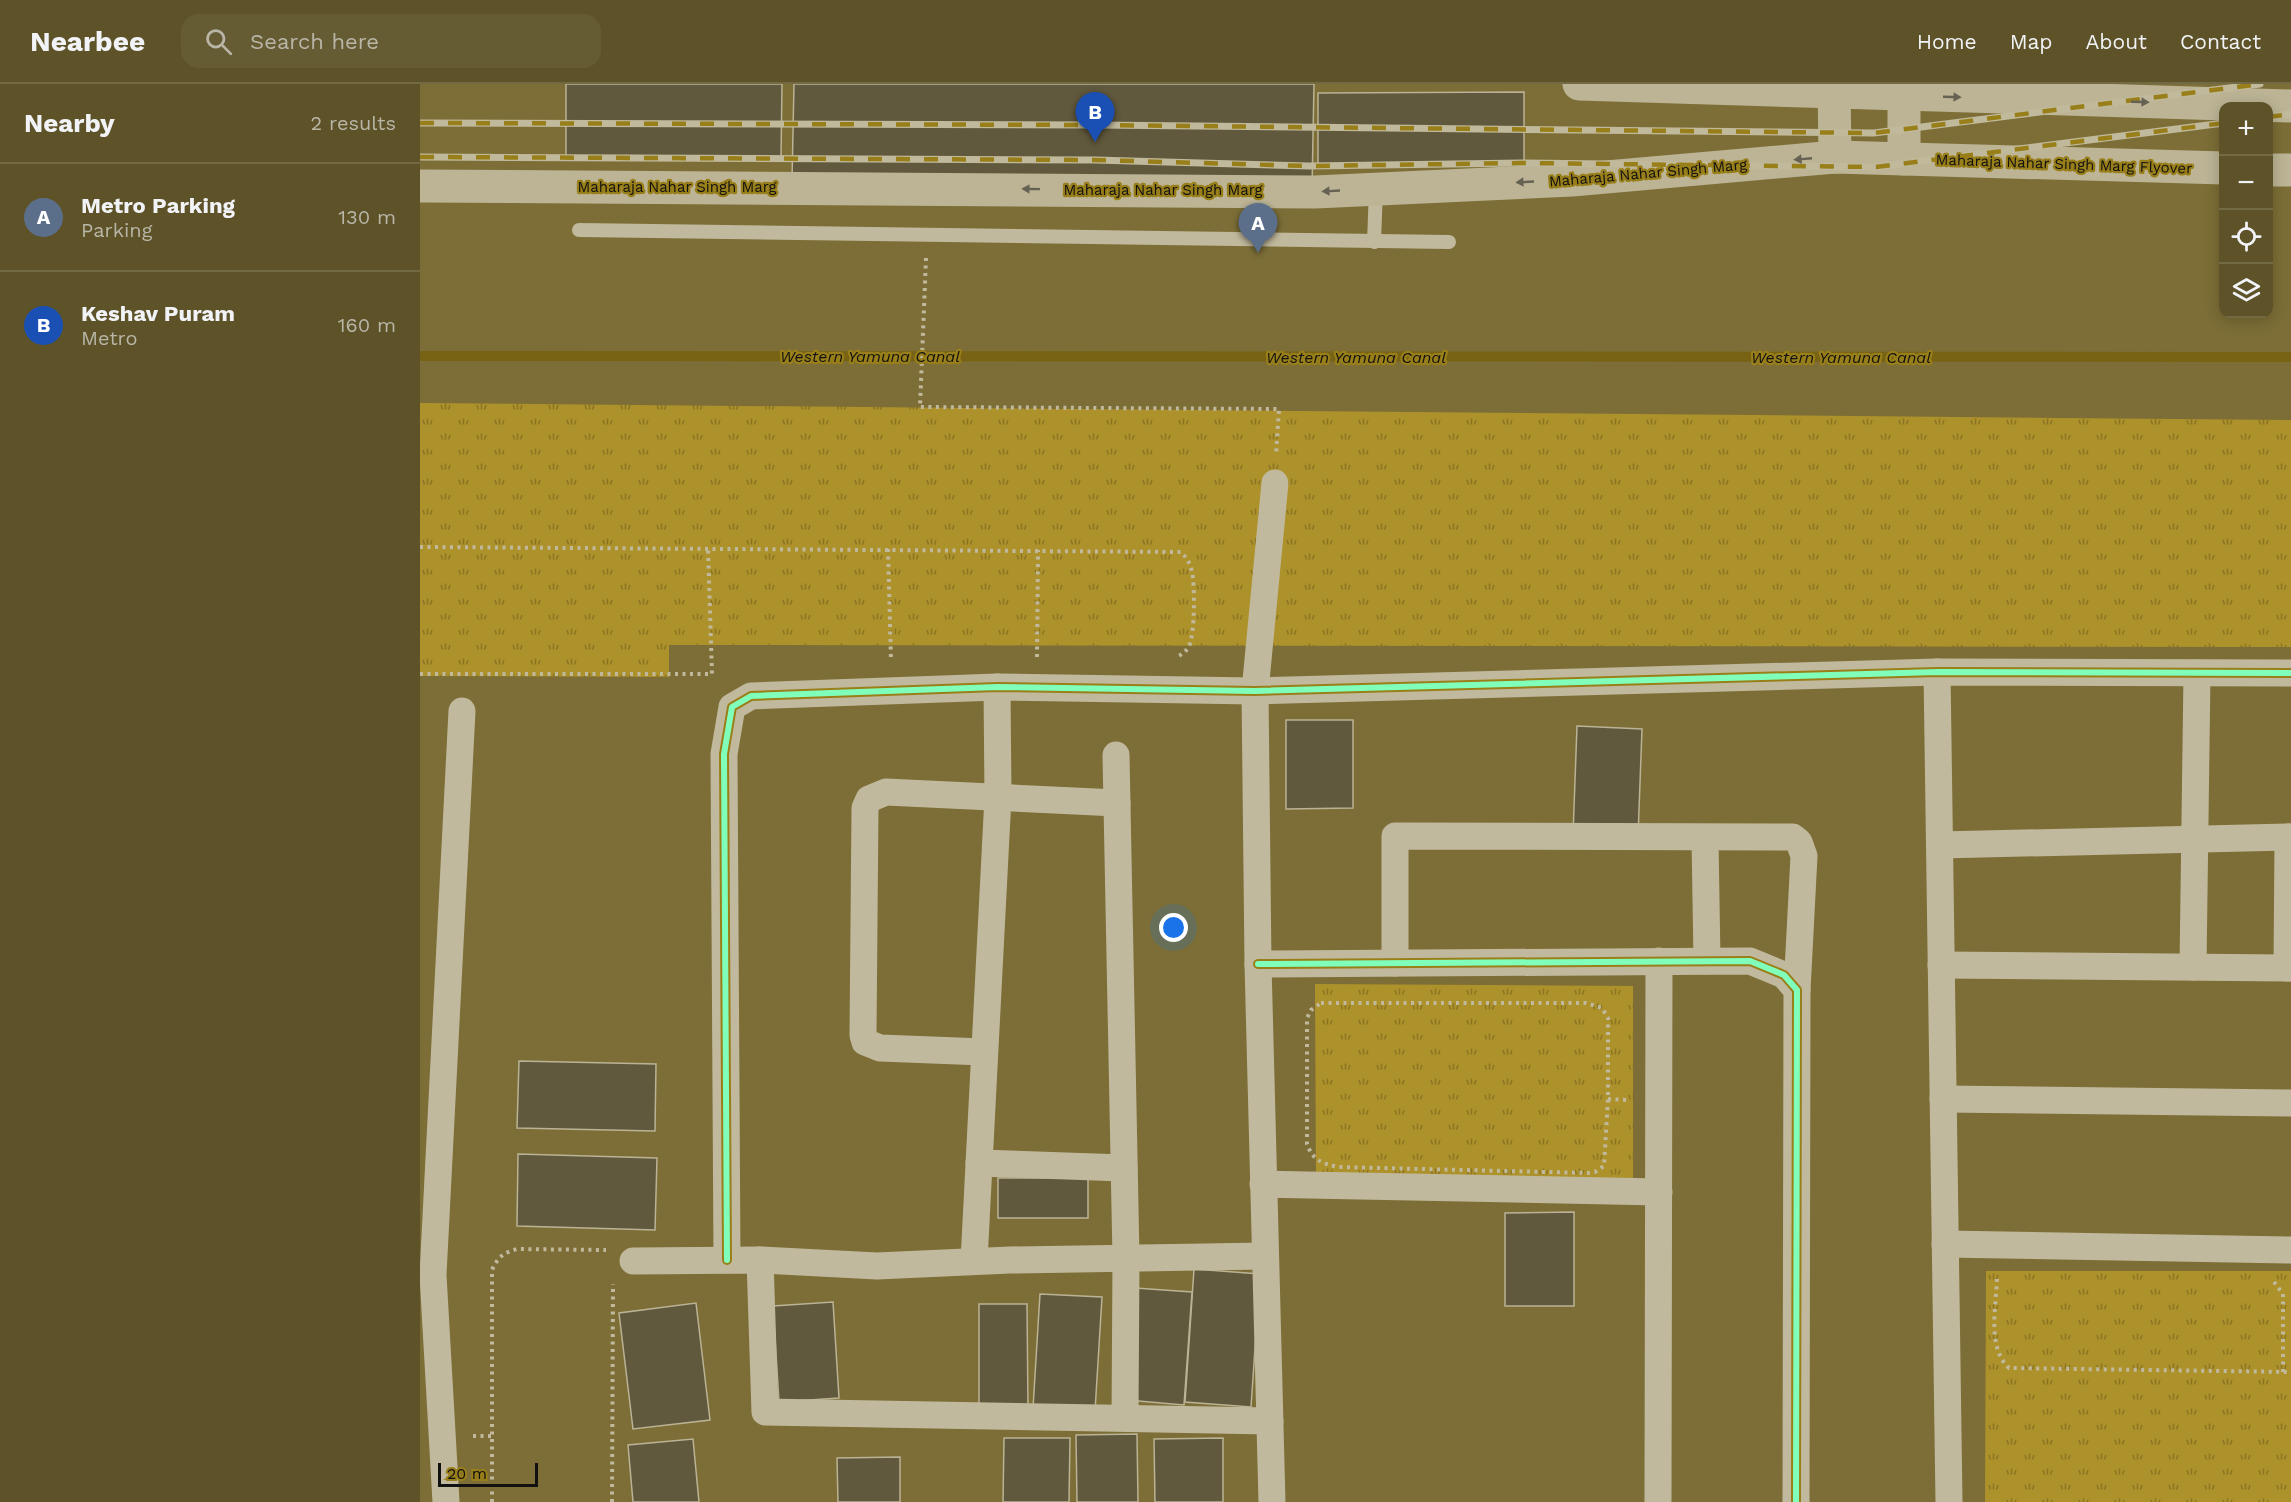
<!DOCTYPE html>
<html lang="en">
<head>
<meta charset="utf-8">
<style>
	:root { --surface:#5d5228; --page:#665c34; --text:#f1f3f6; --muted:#b9b6a8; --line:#726945; --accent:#e69b98 }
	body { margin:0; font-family:"Work Sans",sans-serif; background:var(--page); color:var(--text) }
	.controls { position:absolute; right:18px; top:18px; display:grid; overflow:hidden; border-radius:12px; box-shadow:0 3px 15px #0003 }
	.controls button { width:54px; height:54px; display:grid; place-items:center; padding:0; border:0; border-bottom:2px solid var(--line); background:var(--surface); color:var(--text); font:30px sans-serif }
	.scale { position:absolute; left:18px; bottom:15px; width:100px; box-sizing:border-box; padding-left:6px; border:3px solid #111; border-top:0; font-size:16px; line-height:21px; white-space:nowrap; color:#111; -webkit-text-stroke:4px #997f19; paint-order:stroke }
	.you { position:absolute; left:754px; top:844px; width:21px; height:21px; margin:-15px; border:4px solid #fff; border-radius:50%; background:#1a73e8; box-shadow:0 0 0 9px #1a73e833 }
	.badge { display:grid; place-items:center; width:39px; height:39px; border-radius:50%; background:var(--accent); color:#fff; font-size:20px; font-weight:700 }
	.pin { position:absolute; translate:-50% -50px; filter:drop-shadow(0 2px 3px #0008) }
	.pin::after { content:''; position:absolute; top:32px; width:21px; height:18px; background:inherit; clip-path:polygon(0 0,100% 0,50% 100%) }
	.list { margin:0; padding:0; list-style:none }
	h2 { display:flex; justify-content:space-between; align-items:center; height:78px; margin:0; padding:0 24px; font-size:26px }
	h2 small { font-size:20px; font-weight:400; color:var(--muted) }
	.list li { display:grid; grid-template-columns:39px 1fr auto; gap:18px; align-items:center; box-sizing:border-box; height:108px; padding:0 24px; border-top:2px solid var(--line) }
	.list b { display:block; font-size:22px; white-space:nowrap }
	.list p { margin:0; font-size:20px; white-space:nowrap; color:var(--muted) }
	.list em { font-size:20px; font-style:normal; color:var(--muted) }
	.icon { flex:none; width:33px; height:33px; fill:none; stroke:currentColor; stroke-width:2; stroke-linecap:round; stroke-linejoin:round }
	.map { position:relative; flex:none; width:1871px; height:1418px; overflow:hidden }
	header { display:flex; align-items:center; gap:36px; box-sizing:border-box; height:84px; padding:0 30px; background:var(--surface); border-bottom:2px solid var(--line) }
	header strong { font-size:28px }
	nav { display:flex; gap:33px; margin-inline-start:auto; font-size:21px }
	.search { width:420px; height:54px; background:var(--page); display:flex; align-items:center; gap:15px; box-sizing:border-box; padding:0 21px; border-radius:18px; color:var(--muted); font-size:22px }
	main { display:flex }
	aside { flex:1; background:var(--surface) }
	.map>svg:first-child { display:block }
	.park { fill:url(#park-tufts) }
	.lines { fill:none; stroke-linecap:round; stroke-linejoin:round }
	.stream { stroke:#776313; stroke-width:10 }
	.building { fill:#61593d; stroke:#bbb395; stroke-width:1.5 }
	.path { stroke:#c1b99d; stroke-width:4; stroke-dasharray:3 4.5; stroke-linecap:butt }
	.service { stroke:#c1b99d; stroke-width:14 }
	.minor { stroke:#c1b99d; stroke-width:27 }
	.secondary { stroke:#bcb495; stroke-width:33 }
	.rail-casing { stroke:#c0b99b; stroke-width:7 }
	.rail { stroke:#997f19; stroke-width:4.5; stroke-dasharray:14; stroke-linecap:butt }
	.cycleway-casing { stroke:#997f19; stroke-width:10 }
	.cycleway { stroke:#80ffba; stroke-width:6 }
	.oneway { fill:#666253 }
	.labels { text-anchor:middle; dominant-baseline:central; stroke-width:4.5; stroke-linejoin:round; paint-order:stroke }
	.street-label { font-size:15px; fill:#111; stroke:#997f19 }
	.water-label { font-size:16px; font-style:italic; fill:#111; stroke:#997f19 }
</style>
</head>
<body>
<header>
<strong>Nearbee</strong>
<div class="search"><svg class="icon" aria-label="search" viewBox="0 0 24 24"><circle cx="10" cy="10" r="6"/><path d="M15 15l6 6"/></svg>Search here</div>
<nav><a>Home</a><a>Map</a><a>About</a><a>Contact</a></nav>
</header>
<main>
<aside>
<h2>Nearby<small>2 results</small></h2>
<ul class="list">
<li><span class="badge" style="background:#5c6f8a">A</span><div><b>Metro Parking</b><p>Parking</p></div><em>130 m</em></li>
<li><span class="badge" style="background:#1a4fb4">B</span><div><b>Keshav Puram</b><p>Metro</p></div><em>160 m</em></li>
</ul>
</aside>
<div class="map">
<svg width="1871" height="1418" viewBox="0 0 1871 1418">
	<defs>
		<pattern id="park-tufts" width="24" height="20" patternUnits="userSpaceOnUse" patternTransform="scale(1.5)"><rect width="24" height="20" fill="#ad912a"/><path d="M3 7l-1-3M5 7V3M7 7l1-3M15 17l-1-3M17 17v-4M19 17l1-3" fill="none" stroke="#8b7523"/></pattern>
	</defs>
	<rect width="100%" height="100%" fill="#7c6e36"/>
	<g class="park">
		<polygon points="0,319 1871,336 1871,563 249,561 249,593 0,592"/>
		<polygon points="895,900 1213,902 1213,1100 896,1098"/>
		<polygon points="1566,1187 1871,1187 1871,1418 1565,1418"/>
	</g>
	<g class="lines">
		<polyline class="stream" points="0,272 1871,273"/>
	</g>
	<g class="building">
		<polygon points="146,0 362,0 361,75 146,74"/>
		<polygon points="374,0 894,0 892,105 372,96"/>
		<polygon points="1104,8 1104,79 898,81 898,9"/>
		<polygon points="866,636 933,636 933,724 866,725"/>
		<polygon points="1157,642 1222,645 1218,753 1153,751"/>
		<polygon points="99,977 236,980 235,1047 97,1044"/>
		<polygon points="98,1070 237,1074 235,1146 97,1142"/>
		<rect x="578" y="1094" width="90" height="40"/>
		<polygon points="1154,1128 1154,1222 1085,1222 1085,1129"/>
		<polygon points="774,1185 840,1190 831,1323 765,1318"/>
		<polygon points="715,1204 772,1208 764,1321 707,1316"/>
		<polygon points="620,1210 682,1213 675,1327 613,1324"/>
		<polygon points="413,1218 419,1314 359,1318 353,1222"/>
		<polygon points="276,1219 290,1336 213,1345 199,1229"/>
		<polygon points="559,1220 607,1220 608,1326 559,1326"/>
		<polygon points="717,1350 718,1418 657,1418 656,1351"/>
		<polygon points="584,1354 650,1354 649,1418 583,1418"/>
		<polygon points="803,1354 803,1418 735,1418 734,1355"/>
		<polygon points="273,1355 279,1418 213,1418 208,1361"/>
		<polygon points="480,1373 480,1418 418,1418 417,1374"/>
	</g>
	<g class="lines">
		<g class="path">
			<polyline points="506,174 500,323 859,325 856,371"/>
			<path d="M0 463 761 468C767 474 770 479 772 488 775 502 775 550 769 562 766 568 761 571 755 574"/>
			<polyline points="468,465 471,576"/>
			<polyline points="617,573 618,466"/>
			<polyline points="0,590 292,590 288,464"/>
			<path d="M901 919H1166L1182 924 1188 934V1015L1184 1082 1175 1088 1168 1089 918 1083C902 1079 893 1077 887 1060V934L891 926Z"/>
			<polyline points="1188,1015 1208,1016"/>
			<path d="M1577 1195C1576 1223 1567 1264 1589 1284L1871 1288"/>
			<polyline points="1854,1198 1863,1210 1863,1288"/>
			<polyline points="53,1352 71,1352"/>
			<path d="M72 1418V1186C78 1173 83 1169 97 1165L186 1166"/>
			<polyline points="192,1418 193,1200"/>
		</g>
		<g class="service">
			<polyline points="159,146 1029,158"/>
			<polyline points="954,158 956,105"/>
		</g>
		<g class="minor">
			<polyline points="1517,588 1529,1418"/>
			<polyline points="696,671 706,1174 705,1334"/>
			<polyline points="1285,755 1287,877"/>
			<polyline points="1520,761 1871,753"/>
			<polyline points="975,879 975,752 1373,753 1379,758 1384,772 1377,906"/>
			<polyline points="838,880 1330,877 1364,891 1377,906 1376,1418"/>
			<polyline points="1521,881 1871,884"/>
			<polyline points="1773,883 1777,589"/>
			<polyline points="1867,884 1868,753"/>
			<polyline points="564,968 460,964 445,958 443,951 445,724 449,715 466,708 697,719"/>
			<polyline points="1523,1015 1871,1019"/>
			<polyline points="559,1079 704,1084"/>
			<polyline points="843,1100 1239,1108"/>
			<polyline points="1525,1160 1871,1166"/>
			<polyline points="307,1176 304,670 312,623 331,612 577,603 835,607 1517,588 1871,589"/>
			<polyline points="340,1176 345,1328 850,1337"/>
			<polyline points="213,1177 340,1176 457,1182 590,1176 845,1172"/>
			<polyline points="554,1177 578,713 577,603"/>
			<polyline points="26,1418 13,1191 42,627"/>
			<polyline points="852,1418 838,880 835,607 855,399"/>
			<polyline points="1238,1418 1239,877"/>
		</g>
		<g class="secondary">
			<polyline points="1159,0 1871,22"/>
			<polyline points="1414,0 1415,73"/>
			<polyline points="1484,75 1484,0"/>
			<polyline points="1848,86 1871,86"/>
			<polyline points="0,102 895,108 1152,96 1415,73 1804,84"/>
		</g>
		<defs>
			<g id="rail">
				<polyline points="1848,33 1871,30"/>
				<polyline points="0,39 675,41 1454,49 1840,0"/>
				<polyline points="0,73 675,76 889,82 1102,79 1456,83 1804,39"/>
			</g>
		</defs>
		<use href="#rail" class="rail-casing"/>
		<use href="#rail" class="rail"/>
		<defs>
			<g id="cycleway">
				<polyline points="838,880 1330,877 1364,891 1377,906 1376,1418"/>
				<polyline points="307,1176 304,670 312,623 331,612 577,603 835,607 1517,588 1871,589"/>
			</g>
		</defs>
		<use href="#cycleway" class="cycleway-casing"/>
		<use href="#cycleway" class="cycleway"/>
	</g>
	<defs><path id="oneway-solid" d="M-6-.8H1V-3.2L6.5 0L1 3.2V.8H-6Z" transform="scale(1.5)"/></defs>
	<g class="oneway">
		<use href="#oneway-solid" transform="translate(1532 13) rotate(2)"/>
		<use href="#oneway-solid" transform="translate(1720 18) rotate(2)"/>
		<use href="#oneway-solid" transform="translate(1383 75) rotate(175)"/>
		<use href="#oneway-solid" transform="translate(1105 98) rotate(177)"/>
		<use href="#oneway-solid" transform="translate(611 105) rotate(-179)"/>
		<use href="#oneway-solid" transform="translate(911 107) rotate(177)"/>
	</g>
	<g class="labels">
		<g class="street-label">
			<text transform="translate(1644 80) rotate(2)">Maharaja Nahar Singh Marg Flyover</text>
			<text transform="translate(1228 89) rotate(-5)">Maharaja Nahar Singh Marg</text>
			<text x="257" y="103">Maharaja Nahar Singh Marg</text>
			<text x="743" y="106">Maharaja Nahar Singh Marg</text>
		</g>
		<g class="water-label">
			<text x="450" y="272">Western Yamuna Canal</text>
			<text x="936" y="273">Western Yamuna Canal</text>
			<text x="1421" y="273">Western Yamuna Canal</text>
		</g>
	</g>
</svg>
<div class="controls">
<button>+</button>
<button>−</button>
<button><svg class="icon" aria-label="locate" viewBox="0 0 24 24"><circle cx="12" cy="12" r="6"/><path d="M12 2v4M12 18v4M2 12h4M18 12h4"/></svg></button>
<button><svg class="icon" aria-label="layers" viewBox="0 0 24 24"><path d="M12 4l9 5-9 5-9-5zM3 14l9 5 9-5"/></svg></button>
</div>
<div class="scale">20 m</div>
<div class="you"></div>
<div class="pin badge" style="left:838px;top:169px;background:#5c6f8a">A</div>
<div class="pin badge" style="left:675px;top:58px;background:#1a4fb4">B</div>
</div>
</main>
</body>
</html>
